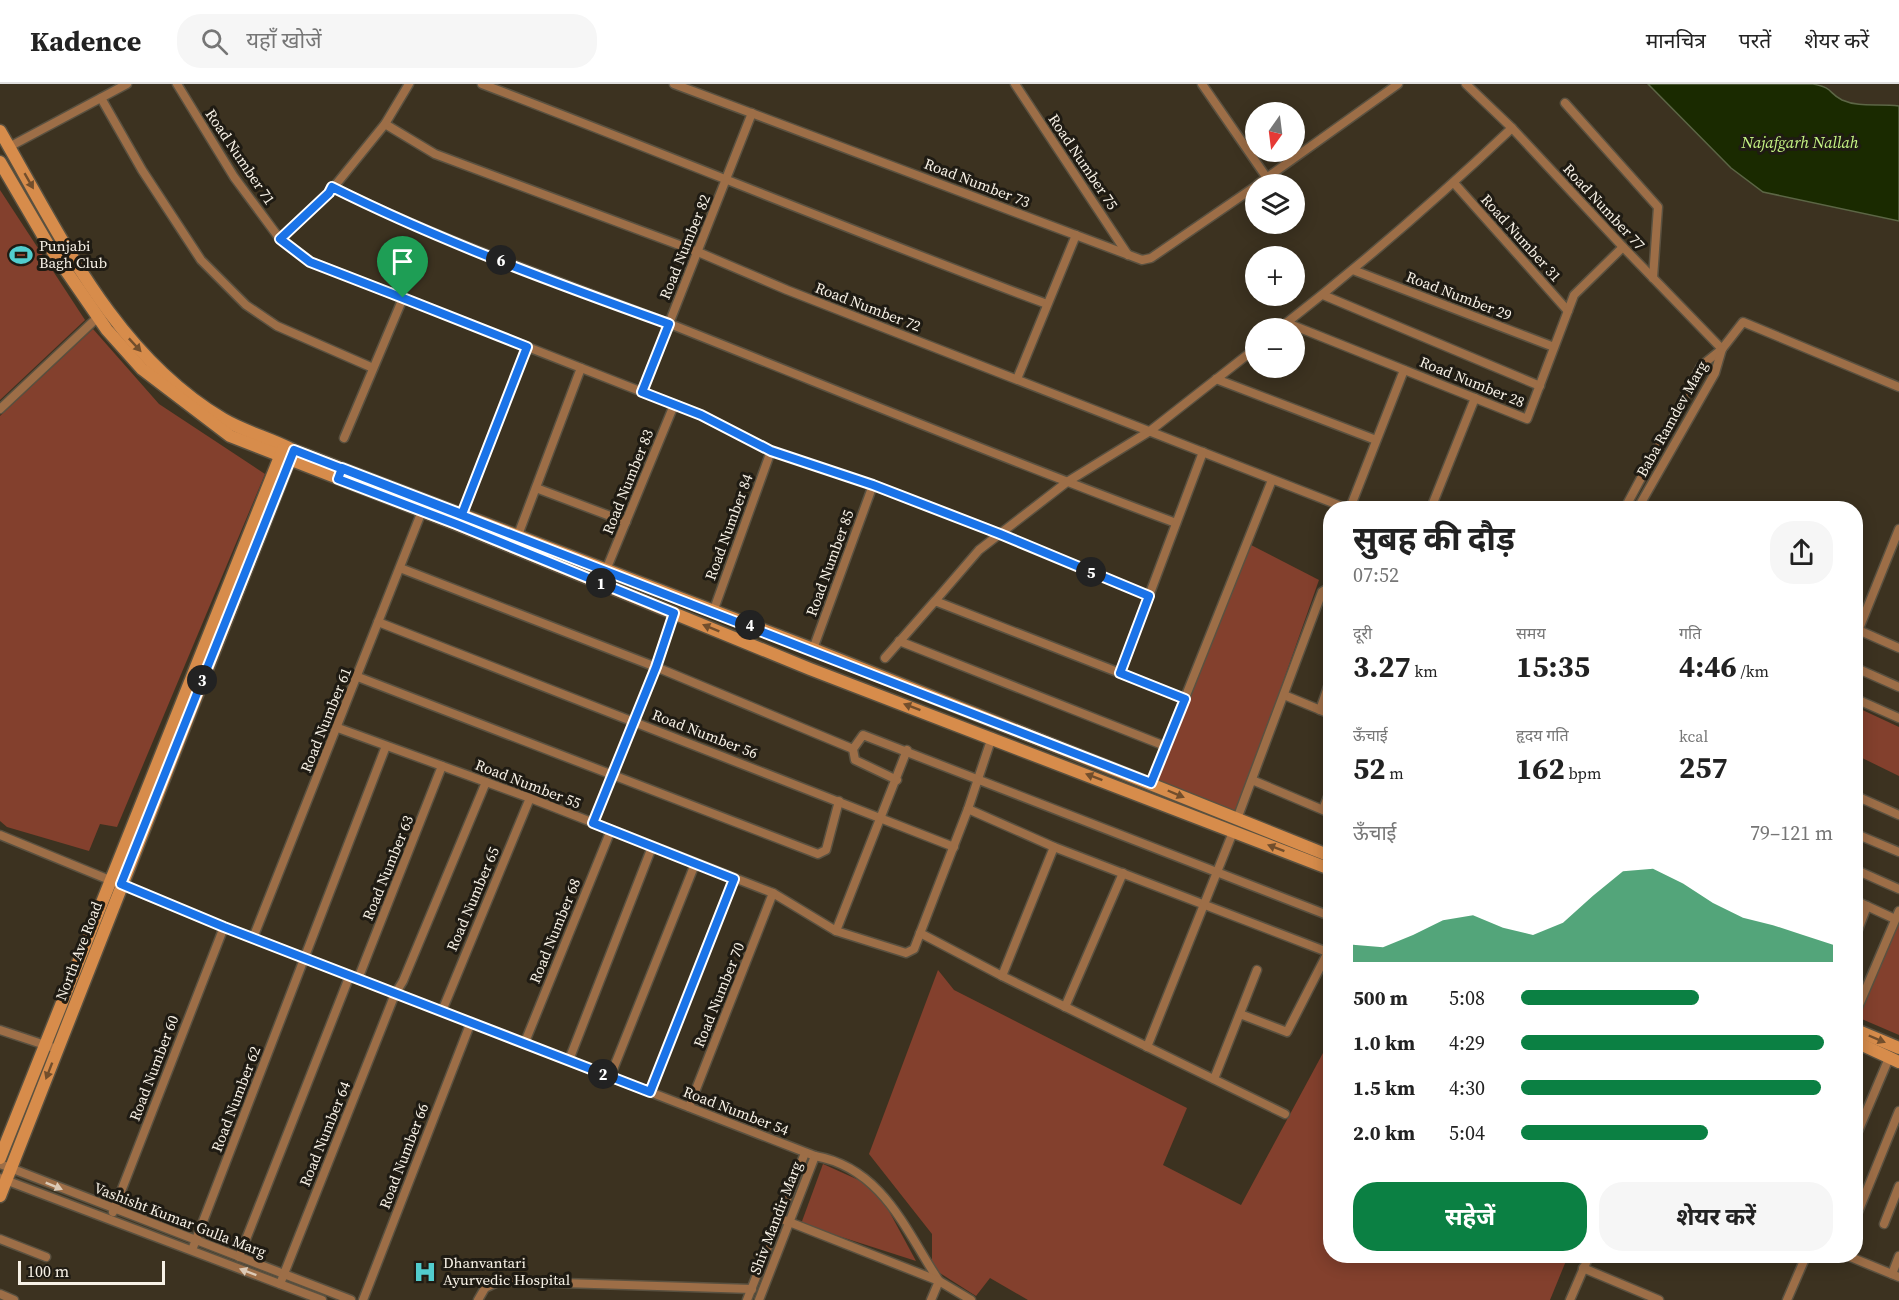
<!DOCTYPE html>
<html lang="hi">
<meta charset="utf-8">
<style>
body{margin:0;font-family:"Source Serif 4","Noto Sans Devanagari",serif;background:#f6f6f6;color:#222;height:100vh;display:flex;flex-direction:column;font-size:22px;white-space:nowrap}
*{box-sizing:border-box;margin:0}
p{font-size:20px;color:#767676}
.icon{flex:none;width:33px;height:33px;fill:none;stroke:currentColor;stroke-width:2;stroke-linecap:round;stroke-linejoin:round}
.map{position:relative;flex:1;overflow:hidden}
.drawer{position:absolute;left:1323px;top:417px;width:540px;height:762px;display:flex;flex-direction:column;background:#fff;border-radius:24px;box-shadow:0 3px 15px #0003}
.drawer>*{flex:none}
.needle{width:39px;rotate:194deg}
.buttons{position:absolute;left:1245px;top:18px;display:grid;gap:12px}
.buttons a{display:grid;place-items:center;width:60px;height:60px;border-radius:50%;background:#fff;box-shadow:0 3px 15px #0003;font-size:30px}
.scale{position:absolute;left:18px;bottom:15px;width:147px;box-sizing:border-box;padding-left:6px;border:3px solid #f7f1e6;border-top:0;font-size:16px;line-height:21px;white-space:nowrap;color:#f7f1e6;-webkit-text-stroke:4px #1f1b13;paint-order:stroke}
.pin{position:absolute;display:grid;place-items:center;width:51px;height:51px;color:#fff;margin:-62px -26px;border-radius:50% 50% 50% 0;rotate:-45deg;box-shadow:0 0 6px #0007}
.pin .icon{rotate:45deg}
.km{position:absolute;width:30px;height:30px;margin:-15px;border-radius:50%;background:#222;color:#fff;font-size:16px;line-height:30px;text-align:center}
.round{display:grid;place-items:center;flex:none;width:63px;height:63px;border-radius:24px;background:#f6f6f6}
.headline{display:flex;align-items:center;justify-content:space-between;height:102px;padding:0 30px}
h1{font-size:33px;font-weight:700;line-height:45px}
.figures{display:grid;grid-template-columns:repeat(3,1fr);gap:9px;height:102px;padding:6px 30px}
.figures div{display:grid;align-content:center}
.figures b{font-size:30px;font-weight:700}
.figures small{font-size:16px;font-weight:400}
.figures p{font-size:16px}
.chart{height:168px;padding:12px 30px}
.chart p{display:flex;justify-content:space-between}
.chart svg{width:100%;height:108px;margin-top:6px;fill:#0b8043;opacity:.7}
.cta{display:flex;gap:12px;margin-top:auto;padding:12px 30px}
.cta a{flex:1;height:69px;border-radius:24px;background:#0b8043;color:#fff;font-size:24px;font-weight:700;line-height:69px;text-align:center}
.cta a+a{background:#f6f6f6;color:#222}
ul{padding:0 30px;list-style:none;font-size:20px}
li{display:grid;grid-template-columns:96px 72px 1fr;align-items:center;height:45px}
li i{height:15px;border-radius:8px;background:#0b8043}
header{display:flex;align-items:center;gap:36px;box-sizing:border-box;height:84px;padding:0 30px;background:#fff;border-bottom:2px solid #e0e0e0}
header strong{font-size:28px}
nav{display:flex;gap:33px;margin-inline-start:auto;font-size:21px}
.search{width:420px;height:54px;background:#f6f6f6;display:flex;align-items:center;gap:15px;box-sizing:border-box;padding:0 21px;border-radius:24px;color:#767676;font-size:22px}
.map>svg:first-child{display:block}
.green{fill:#83402d}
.water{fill:#1a2a00;stroke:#5c6645;stroke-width:1.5}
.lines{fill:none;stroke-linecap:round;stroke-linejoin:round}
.street-casing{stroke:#5a5140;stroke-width:11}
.secondary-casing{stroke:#5a5140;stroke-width:15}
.street{stroke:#9d6e47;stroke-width:8}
.secondary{stroke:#d78c4b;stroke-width:12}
.oneway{fill:#724e2c}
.oneway2{fill:#dccab6}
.route-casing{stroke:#fff;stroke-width:12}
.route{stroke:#1a73e8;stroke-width:8}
.labels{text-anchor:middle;stroke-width:6;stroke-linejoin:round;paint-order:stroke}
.street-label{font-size:15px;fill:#f7f1e6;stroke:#1f1b13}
.poi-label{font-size:15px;fill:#f7f1e6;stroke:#1f1b13;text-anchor:start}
.water-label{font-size:16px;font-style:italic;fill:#c7f686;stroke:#1f1b13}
</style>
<header>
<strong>Kadence</strong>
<div class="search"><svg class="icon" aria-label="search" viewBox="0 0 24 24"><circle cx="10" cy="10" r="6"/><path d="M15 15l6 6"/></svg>यहाँ खोजें</div>
<nav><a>मानचित्र</a><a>परतें</a><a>शेयर करें</a></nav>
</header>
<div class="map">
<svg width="1899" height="1216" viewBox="0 0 1899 1216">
<rect width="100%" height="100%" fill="#3c3220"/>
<g class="green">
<path d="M0,106L85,236L0,316Z"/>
<path d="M93,245L159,320L265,390L117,743L100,740L89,767L7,743L0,737V332Z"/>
<path d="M1251,461L1319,496L1236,731L1155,698Z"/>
<path d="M1856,623L1899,643V692L1856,671Z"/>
<path d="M1899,834V951L1857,933Z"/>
<path d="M938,886L954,906L1187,1024L1163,1081L1241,1121L1330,956V1172H1568L1550,1216H1028L990,1194L976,1212L932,1184V1150L869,1070Z"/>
<path d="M823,1080L872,1102L883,1116L916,1177L801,1140Z"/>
</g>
<path class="water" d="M1648,0H1813C1834,4 1828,9 1842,16C1860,24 1879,19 1899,22V137L1763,108L1731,84Z"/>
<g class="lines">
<g class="street-casing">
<g id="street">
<path d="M177,0L234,93L280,155L311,178L701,331L771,367L873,401L1000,450L1149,512"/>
<path d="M482,0C671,72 858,150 1047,220"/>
<path d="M674,0L1142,176L1151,174L1256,102"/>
<path d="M1015,0L1128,171"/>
<path d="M1202,0L1267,94"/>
<path d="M1466,0L1512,44L1623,163L1722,265"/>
<path d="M101,14L142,86L201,176L246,221L277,242L373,284"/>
<path d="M1565,19L1658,123L1653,194"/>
<path d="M385,40L435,70L698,168L787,206L1346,424"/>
<path d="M9,63L127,0"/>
<path d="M1454,99L1568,227"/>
<path d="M1258,100L1398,0"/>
<path d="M332,103C441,157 557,196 670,240C839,307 1006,376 1176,439"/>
<path d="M280,155L329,109L385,40L409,0"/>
<path d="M1353,186L1554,263"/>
<path d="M1323,211L1540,302"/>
<path d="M1287,239L1527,335L1574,211L1623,163"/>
<path d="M1280,244C1361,181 1438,114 1512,44"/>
<path d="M1017,295L1076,151"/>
<path d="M1216,295L1376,356"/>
<path d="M642,308L752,29"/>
<path d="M0,325L98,233"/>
<path d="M344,354L403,214"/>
<path d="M536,404L626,438"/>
<path d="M1350,424L1404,286"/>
<path d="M1431,424L1475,314"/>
<path d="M1625,424L1701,282L1722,265L1743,238L1899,303"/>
<path d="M1638,424L1715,289L1722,265"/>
<path d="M462,430L527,263"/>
<path d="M518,451L581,284"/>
<path d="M400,484L656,583L853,665"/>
<path d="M606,486L674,321"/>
<path d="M935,517L979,466L1067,398L1150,347L1256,264"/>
<path d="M713,528L771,367"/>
<path d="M378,538L954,763"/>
<path d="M1856,545L1899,564"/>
<path d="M1856,552L1899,445"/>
<path d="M899,557L1165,662"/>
<path d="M813,565L873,401"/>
<path d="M885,574L935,517L1120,589L1203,368"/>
<path d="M1856,584L1899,603"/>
<path d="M1120,589L1185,615"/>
<path d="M358,593L818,770L826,766L839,717"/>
<path d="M1284,611L1330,630"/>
<path d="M1856,615L1899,634"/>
<path d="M1320,626L1330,597"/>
<path d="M338,644L530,714L773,809L836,847"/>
<path d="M907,666L836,847L906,869L914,865L968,725L992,653"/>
<path d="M897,696L855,676L853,665L863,651L1330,832"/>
<path d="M1252,696L1330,729"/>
<path d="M1151,699L1272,396"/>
<path d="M1856,712L1899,731"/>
<path d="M968,725L1054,763L1330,869"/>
<path d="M1323,725L1330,708"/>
<path d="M1237,735L1322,508L1330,503"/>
<path d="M593,739L656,583L674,529"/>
<path d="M1856,750L1899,768"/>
<path d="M0,751L224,843L815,1072L759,1216"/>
<path d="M1856,786L1899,805"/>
<path d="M1856,817L1895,835"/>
<path d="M920,849L1002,892L1285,1030"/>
<path d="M1856,851L1867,822"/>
<path d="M253,854L422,427"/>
<path d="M1002,892L1054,763"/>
<path d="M358,895L442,682"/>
<path d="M1065,923L1123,789"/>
<path d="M442,927L530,714"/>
<path d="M1856,928L1899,827"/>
<path d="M1240,930L1287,948L1328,868"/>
<path d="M0,946L57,965"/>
<path d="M525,958L611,746"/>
<path d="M1147,963L1233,748"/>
<path d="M569,976L652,763"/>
<path d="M610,993L695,780"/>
<path d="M1214,995L1257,886"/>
<path d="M650,1008L734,795"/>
<path d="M689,1023L773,809"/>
<path d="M1856,1052L1889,974"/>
<path d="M815,1072C882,1084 905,1145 939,1197L931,1216"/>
<path d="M0,1080L351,1216"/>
<path d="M0,1094L322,1216"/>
<path d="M113,1128L224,843"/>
<path d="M1856,1133L1899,1027"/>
<path d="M779,1134L939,1197L971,1216"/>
<path d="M1884,1140L1899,1102"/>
<path d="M0,1155L46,1173"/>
<path d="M192,1166L386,662"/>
<path d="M1848,1172L1899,1193"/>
<path d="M239,1173L350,891"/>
<path d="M1583,1184L1659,1216"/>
<path d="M1892,1190L1899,1172"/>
<path d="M280,1200L395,910L403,897L486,698"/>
<path d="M0,1210L14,1216"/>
<path d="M363,1216L471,938"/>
<path d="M478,1216L485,1204L500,1197L752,1205"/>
<path d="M747,1216L805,1069"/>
<path d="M1570,1216L1589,1172"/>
<path d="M1787,1216L1806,1172"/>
</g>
</g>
<g class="secondary-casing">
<g id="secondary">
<path d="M0,47C60,151 115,271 223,335C245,348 270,354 293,366L813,565L1330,772"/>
<path d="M0,78L49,162L107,246L142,285L230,352L456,440L810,585L1330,785"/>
<path d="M1856,946L1899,964"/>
<path d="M1856,958L1899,978"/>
<path d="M0,1074L283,365"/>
<path d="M0,1112L292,369"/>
</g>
</g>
<use href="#street" class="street"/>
<use href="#secondary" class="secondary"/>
</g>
<defs><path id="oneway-solid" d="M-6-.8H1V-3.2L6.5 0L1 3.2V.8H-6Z" transform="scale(1.5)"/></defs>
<g class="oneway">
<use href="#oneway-solid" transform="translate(29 97) rotate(60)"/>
<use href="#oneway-solid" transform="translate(135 261) rotate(47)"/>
<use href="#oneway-solid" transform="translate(711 544) rotate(-158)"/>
<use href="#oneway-solid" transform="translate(912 623) rotate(-159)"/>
<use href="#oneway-solid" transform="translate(1094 693) rotate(-159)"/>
<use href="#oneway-solid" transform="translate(1176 710) rotate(23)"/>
<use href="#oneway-solid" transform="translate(1276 764) rotate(-159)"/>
<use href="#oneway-solid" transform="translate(1877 955) rotate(23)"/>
<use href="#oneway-solid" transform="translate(49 987) rotate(111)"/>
</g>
<g class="oneway2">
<use href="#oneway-solid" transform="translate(54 1102) rotate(22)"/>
<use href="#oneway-solid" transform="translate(248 1188) rotate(-159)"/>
</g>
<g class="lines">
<g class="route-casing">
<path id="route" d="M403,214L527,263L462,430L342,384L338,395L456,440L674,529L656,583L593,739L734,795L650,1008L224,843L121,800L294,366C580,476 866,586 1151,699L1185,615L1120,589L1149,512L1000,450L873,401L771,367L701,331L642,308L669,240C555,199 440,157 332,103L329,109L280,155L310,178L403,214"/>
</g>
<use href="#route" class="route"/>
</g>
<defs>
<g id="stadium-bare" transform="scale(1.8)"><path d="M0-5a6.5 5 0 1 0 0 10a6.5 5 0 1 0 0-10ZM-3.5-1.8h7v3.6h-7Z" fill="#52cdce" stroke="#1f1b13" stroke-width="2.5" paint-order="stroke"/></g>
<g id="hospital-bare" transform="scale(1.8)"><path d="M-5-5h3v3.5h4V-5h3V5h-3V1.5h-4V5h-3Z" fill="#52cdce" stroke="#1f1b13" stroke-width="2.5" paint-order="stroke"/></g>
</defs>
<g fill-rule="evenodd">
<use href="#stadium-bare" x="21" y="171"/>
<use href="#hospital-bare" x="425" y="1188"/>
</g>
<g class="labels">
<g class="street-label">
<text transform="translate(240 73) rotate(56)" y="5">Road Number 71</text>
<text transform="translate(1083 78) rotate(56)" y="5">Road Number 75</text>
<text transform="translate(977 99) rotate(21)" y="5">Road Number 73</text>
<text transform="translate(1604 123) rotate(47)" y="5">Road Number 77</text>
<text transform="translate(1521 154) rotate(48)" y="5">Road Number 31</text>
<text transform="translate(685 163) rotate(-68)" y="5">Road Number 82</text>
<text transform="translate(1459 212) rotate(21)" y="5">Road Number 29</text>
<text transform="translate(868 223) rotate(21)" y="5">Road Number 72</text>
<text transform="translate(1472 298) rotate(22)" y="5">Road Number 28</text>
<text transform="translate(1672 335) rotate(-61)" y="5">Baba Ramdev Marg</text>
<text transform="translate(628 398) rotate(-68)" y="5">Road Number 83</text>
<text transform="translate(729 443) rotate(-70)" y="5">Road Number 84</text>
<text transform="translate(830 479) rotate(-70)" y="5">Road Number 85</text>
<text transform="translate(326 636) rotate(-68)" y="5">Road Number 61</text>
<text transform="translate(705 650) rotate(21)" y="5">Road Number 56</text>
<text transform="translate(528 700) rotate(21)" y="5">Road Number 55</text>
<text transform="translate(388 784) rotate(-68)" y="5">Road Number 63</text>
<text transform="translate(473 815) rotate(-67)" y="5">Road Number 65</text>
<text transform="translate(555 847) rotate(-68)" y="5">Road Number 68</text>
<text transform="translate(79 867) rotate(-69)" y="5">North Ave Road</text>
<text transform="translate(719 911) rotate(-68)" y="5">Road Number 70</text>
<text transform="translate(154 984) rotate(-69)" y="5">Road Number 60</text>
<text transform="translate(236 1015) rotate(-69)" y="5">Road Number 62</text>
<text transform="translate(736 1027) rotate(21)" y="5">Road Number 54</text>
<text transform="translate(325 1050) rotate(-68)" y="5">Road Number 64</text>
<text transform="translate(404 1072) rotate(-69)" y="5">Road Number 66</text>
<text transform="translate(776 1134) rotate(-69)" y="5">Shiv Mandir Marg</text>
<text transform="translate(180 1136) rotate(21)" y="5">Vashisht Kumar Gulla Marg</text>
</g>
<g class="poi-label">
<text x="39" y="167">Punjabi<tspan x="39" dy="17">Bagh Club</tspan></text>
<text x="443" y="1184">Dhanvantari<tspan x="443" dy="17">Ayurvedic Hospital</tspan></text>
</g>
<g class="water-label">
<text x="1800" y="64">Najafgarh Nallah</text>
</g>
</g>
</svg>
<div class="buttons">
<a><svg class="needle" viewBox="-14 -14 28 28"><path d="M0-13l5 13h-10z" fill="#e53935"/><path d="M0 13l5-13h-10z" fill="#767676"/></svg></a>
<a><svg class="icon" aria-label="layers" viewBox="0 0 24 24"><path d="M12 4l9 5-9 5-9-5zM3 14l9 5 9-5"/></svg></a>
<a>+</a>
<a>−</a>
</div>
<div class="scale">100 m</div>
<div class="pin" style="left:403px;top:214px;background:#1e9e55"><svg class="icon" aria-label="arrive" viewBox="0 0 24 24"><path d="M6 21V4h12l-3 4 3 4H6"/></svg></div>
<b class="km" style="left:601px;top:499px">1</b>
<b class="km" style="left:603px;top:990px">2</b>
<b class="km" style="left:202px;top:596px">3</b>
<b class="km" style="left:750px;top:541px">4</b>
<b class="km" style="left:1091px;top:488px">5</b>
<b class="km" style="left:501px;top:176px">6</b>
<section class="drawer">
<div class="headline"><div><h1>सुबह की दौड़</h1><p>07:52</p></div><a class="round"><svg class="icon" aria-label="share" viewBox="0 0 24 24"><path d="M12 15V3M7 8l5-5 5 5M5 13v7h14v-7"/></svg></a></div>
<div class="figures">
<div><p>दूरी</p><b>3.27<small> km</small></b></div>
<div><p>समय</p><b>15:35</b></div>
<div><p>गति</p><b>4:46<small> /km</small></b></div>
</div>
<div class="figures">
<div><p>ऊँचाई</p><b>52<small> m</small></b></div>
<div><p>हृदय गति</p><b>162<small> bpm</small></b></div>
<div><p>kcal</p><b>257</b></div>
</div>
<div class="chart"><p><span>ऊँचाई</span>79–121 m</p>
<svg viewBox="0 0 160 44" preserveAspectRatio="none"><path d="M0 44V37L10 38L20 33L30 27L40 25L50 30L60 33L70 28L80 17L90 7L100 6L110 12L120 20L130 26L140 29L150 33L160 37V44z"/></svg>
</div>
<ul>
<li><b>500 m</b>5:08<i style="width:57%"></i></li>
<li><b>1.0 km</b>4:29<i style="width:97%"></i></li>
<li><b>1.5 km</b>4:30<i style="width:96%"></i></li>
<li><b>2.0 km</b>5:04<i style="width:60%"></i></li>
</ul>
<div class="cta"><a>सहेजें</a><a>शेयर करें</a></div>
</section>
</div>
